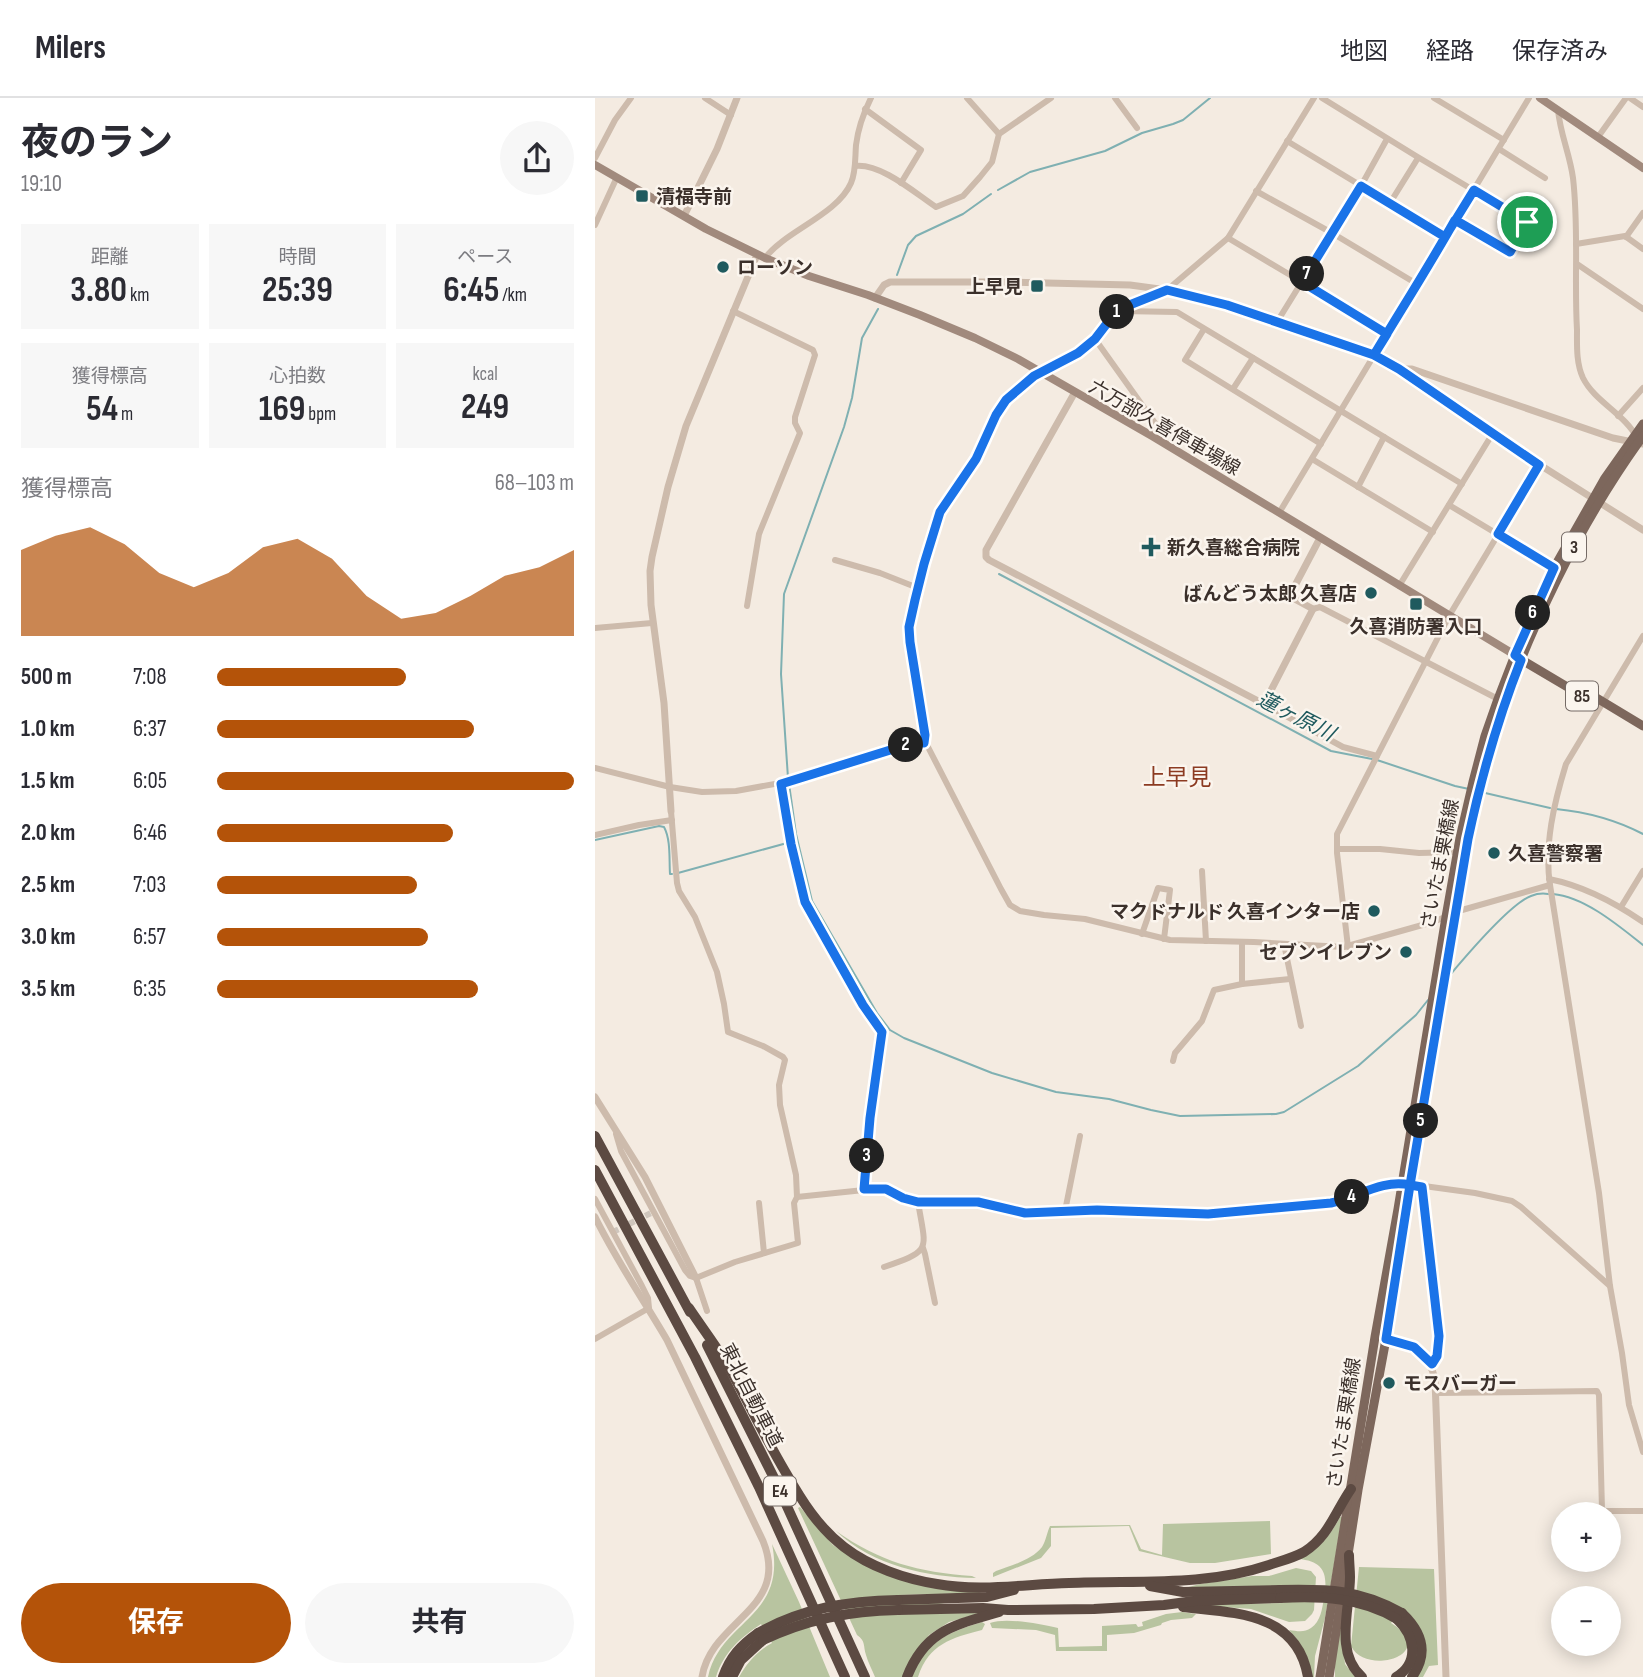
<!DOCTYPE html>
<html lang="ja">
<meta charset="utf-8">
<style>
body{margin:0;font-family:"Sofia Sans Condensed","Noto Sans JP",sans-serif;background:#f7f7f7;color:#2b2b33;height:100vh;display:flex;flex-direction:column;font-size:26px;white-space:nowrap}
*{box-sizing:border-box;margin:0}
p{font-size:23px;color:#7c7c81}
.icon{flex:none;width:38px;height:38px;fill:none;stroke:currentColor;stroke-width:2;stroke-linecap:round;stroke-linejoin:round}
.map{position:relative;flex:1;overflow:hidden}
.drawer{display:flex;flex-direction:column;background:#fff;width:595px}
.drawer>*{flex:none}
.controls{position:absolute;left:956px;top:1404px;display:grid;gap:14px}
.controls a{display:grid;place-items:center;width:70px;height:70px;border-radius:50%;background:#fff;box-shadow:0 4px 18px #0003;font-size:35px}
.pin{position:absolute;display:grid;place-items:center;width:60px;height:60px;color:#fff;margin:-30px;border:4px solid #fff;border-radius:50%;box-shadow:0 2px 7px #0007}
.km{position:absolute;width:35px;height:35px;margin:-18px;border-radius:50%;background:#222;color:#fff;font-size:19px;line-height:35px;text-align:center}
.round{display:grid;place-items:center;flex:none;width:74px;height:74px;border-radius:37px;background:#f7f7f7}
.headline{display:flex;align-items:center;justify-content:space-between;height:119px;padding:0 21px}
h1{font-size:38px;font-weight:700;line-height:52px}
.stats{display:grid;grid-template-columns:repeat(3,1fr);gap:10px;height:119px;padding:7px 21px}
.stats div{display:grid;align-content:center;border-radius:0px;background:#f7f7f7;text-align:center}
.stats b{font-size:35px;font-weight:700}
.stats small{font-size:19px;font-weight:400}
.stats p{font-size:19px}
.chart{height:196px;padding:14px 21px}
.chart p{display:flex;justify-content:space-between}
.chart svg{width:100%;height:126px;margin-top:7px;fill:#b45309;opacity:.7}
.button{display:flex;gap:14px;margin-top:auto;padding:14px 21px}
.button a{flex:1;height:80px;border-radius:42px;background:#b45309;color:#fff;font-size:28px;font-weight:700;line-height:80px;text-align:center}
.button a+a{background:#f7f7f7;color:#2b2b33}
ul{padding:0 21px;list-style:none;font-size:23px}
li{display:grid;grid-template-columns:112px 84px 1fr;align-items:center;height:52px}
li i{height:18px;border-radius:9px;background:#b45309}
header{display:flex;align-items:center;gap:42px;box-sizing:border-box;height:98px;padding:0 35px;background:#fff;border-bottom:2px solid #e1e1e2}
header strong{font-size:33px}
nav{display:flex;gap:38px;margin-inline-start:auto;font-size:24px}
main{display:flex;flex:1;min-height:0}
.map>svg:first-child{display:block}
.green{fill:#b8c4a0}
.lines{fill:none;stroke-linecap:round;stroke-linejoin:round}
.stream{stroke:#7fb0b2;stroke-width:2}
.minor-tunnel{stroke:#cfc6bd;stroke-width:6;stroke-dasharray:6 3;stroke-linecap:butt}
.minor{stroke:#cdbbac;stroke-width:6}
.tertiary{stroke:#cdbbac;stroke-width:7}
.secondary{stroke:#a18a7d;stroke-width:8}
.primary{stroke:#7d675c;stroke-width:9}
.motorway{stroke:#5c4a42;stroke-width:10}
.motorway-bridge{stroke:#5c4a42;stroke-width:10}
.route-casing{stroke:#fff;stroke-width:14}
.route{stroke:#1a73e8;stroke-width:9}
.poi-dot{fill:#1f5a5e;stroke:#fbf5ee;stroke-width:2.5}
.labels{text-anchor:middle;stroke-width:5;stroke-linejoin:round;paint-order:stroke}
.shield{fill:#fbf5ee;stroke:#756b66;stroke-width:2}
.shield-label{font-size:18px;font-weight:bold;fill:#3b302b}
.poi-label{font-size:19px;font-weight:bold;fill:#3b302b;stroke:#fbf5ee;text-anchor:start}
.street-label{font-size:19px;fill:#3b302b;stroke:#fbf5ee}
.water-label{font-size:21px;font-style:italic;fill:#1f5a5e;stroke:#fbf5ee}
.quarter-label{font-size:23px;fill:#8c3b22;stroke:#fbf5ee}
</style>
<header>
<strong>Milers</strong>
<nav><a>地図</a><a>経路</a><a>保存済み</a></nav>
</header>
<main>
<section class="drawer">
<div class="headline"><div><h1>夜のラン</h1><p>19:10</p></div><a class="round"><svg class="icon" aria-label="share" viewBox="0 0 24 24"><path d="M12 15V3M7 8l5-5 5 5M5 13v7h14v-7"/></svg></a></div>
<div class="stats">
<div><p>距離</p><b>3.80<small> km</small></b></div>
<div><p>時間</p><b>25:39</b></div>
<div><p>ペース</p><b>6:45<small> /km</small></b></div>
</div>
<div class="stats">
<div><p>獲得標高</p><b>54<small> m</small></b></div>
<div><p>心拍数</p><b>169<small> bpm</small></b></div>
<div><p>kcal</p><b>249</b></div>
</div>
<div class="chart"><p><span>獲得標高</span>68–103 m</p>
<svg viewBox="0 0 160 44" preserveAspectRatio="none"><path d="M0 44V14L10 9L20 6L30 12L40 22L50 27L60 22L70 13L80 10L90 17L100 30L110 38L120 36L130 30L140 23L150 20L160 14V44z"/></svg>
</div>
<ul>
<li><b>500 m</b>7:08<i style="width:53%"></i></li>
<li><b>1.0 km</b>6:37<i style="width:72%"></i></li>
<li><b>1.5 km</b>6:05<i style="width:100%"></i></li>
<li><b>2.0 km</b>6:46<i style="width:66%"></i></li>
<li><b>2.5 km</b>7:03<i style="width:56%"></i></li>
<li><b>3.0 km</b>6:57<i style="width:59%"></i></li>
<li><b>3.5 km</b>6:35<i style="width:73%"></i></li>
</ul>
<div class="button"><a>保存</a><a>共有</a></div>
</section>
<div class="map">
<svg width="1048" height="1579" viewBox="0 0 1048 1579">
<rect width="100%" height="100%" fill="#f4ebe1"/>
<g class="green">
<path d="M205,1409L238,1447L263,1463L387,1495L303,1497L390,1514L354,1524L334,1537L309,1579H280C277,1572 273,1564 271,1557C268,1548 271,1543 262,1537L203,1410Z"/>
<path d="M745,1419H747L730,1520L720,1558L719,1579H717C715,1560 707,1546 694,1532C702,1533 709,1535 716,1530C726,1523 727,1511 729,1500C733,1477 730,1463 703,1461C724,1450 734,1440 745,1419Z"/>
<path d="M675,1423L676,1456L620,1465H595L544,1453L534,1428L456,1430V1448L446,1460L398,1479V1475L401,1473C415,1468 437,1462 447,1449C451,1443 452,1434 455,1428L535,1427L546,1451L567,1457L568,1426Z"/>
<path d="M241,1433C285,1464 323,1474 377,1478L381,1480C332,1479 278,1468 241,1433Z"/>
<path d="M177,1446L204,1504L235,1579H144C151,1566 163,1552 177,1545L166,1526C145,1540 129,1554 121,1579H113C125,1522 192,1520 177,1446Z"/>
<path d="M764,1469L839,1471L843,1567L834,1568L828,1579H822L807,1510L796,1525C846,1556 771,1579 756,1548Z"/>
<path d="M701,1470L716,1473L721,1479L719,1512L717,1516L710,1523L694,1524L656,1511L590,1506L691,1505L590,1490L605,1486L657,1478H674Z"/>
<path d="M587,1514L601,1516L597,1520L576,1522L567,1525L566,1527L539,1535L512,1537V1553H461L460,1537L441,1532L397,1530L395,1525C411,1519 445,1526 463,1530L464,1549L507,1548V1528L541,1526L543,1529L548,1528L547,1524L571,1516Z"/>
<path d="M387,1524L390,1526L387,1532C356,1540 334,1546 323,1579H317C329,1544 354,1534 387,1524Z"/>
<path d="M745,1532H746L750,1566L760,1579H740V1565Z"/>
</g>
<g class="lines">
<g class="stream">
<path d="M403,92L435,74L510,53L547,35L578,26L588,22L615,0"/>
<path d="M302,177L313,147L321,138L368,116L396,96"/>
<path d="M404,476L736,653L777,661"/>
<path d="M782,662L860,688L874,691"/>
<path d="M193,680L186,576L189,496L249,329L257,300L267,240L283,211"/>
<path d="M194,686L201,736L217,803L282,915L295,932L309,940L397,975L461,994L514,1001L556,1012L585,1018L681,1016L689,1014L763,968L821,917L833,902"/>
<path d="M886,694L955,710"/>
<path d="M961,711C992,714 1021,722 1048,736"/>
<path d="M0,742L64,728L69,729C76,742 74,761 75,776H77"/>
<path d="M83,775L192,745"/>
<path d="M958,796C990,799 1024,828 1048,847"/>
<path d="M855,877C871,858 915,806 936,798C941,796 947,795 953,796"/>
</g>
<path class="minor-tunnel" d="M18,1134L58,1114"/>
<g class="minor">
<path d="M110,0L136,17"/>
<path d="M372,0L404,36"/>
<path d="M520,0L542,30"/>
<path d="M719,0L633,140L572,192L532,208L520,215L500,241L483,255L452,270L436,280L411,302L402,317L381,361L345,414L329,466L320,502L315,529V544L330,637L329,644L333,649L406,791L415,807L425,813L449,817L490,821L575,842L659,844L749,849L838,824L867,812L955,787"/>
<path d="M727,0L821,58L932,124L915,154L860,122"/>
<path d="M839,0L909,42"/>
<path d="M1035,0L1048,9"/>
<path d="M270,11L326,52L306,85"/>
<path d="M963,12C965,35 975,57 978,80C984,131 979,181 982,232C982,247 981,265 988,280C1000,304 1030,316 1042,340"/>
<path d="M1003,39L1031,0"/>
<path d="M692,43L851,139"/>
<path d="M904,51L950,80"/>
<path d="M0,60L20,22L36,0"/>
<path d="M260,68C286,65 320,95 341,109L368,98L385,79L397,64L404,36L456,0"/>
<path d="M661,93L737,135L822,186"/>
<path d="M795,105L823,60"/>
<path d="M0,127L22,79"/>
<path d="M1031,139L1048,115"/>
<path d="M633,140L707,184L792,236"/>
<path d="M981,146L1030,138L1048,151"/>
<path d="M170,160C190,133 242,117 256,85C261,74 260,60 261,47C263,31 269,14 276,0"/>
<path d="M982,166L1048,211"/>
<path d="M138,213L218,252L220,257L200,319V325L205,335L164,436L152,508"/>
<path d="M525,213L582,214L867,386"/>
<path d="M682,224L766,88L792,41"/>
<path d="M609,231L590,262L726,346"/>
<path d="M500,241L560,325L561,329L557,338"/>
<path d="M638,291L658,260"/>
<path d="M1023,318L1048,290"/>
<path d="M717,361L838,434"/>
<path d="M763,389L789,339"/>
<path d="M854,407L959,470"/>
<path d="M684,415L934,0"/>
<path d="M240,462L285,475L323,490"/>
<path d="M804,488L898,335"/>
<path d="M718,511L725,509L903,601"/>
<path d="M0,530L57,525"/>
<path d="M1048,538L971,666C959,705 949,747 955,787L1004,1095L1015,1188L1027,1255L1034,1307L1048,1354"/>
<path d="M669,606L748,649L782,658"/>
<path d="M0,670L75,689L107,694L141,693L196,683L321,644H329"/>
<path d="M186,686L196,746L210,804L268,907L287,934L275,1020L269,1092"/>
<path d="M76,713L82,785L84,793L100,819L122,874L129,906L133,934L168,948L188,959L190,962L184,987L185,1007L201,1077L202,1099L199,1105L203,1145L140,1164L101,1180"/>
<path d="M0,737L44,727L77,722"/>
<path d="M742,751H785L824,755L863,754"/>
<path d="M607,773L611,843"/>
<path d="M954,781C989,788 1019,804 1048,824"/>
<path d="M1026,809L1048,773"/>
<path d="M547,836L563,790L575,792L569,841"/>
<path d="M647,844V886L695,881"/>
<path d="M689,846L706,928"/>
<path d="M753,849L742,755V736L854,518L945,367"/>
<path d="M578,963L580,955L607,923L619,892L647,886"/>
<path d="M21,1036L26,1053L90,1172L95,1178L101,1180L112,1213"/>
<path d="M827,1089L844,1238L842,1258L837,1266"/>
<path d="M202,1099L288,1090L315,1102L383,1104L430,1115L502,1112L613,1116L736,1105L793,1086L807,1085L880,1095L917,1103L926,1109L1015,1188"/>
<path d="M0,1101L47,1188L53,1200L54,1210L0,1241"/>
<path d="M164,1105L169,1155"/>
<path d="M470,1113L485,1038"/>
<path d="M328,1150L330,1156L340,1205"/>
<path d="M289,1169C338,1152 331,1153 323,1104"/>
<path d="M842,1295L1002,1293L1004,1297L1007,1412L1011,1413H1048"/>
</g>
<g class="tertiary">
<path d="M89,118L122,51L142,0"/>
<path d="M280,200L289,187L295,184H411L535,187L572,192L632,207L779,257L804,271L945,367L1048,432"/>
<path d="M804,271H817L1018,340L1048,346"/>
<path d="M480,294L391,452V459L394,462L669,606L718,511L696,499L695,497L725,440"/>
<path d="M76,713L69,605L56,507L55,473L57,459L73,389L91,328L162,157"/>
<path d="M0,999L50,1079L101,1180"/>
<path d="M0,1119C21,1162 48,1201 72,1242L168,1443C196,1511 116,1522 107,1579"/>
<path d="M788,1240C817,1247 833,1250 840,1282L851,1579"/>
</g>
<g class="secondary">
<path d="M945,0L1048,70"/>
<path d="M0,67L111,131L170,160L214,178L273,197L325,217L380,240L423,261L557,338L920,557"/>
</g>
<g class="primary">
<path d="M922,559L991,600L1000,599L1048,628"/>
<path d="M725,1579L780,1239L803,1111L851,819L865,740L878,684L890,638L903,601L920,557L959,470L1010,380L1048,326"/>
<path d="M734,1579L763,1392L791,1241L873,741C883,694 894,647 910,602C945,509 990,418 1048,338"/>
</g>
<g class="motorway">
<path d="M0,1038L95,1214"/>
<path d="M0,1072L100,1259L164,1389L250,1579"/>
<path d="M94,1210C106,1228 119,1245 130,1263C151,1299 169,1338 191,1375C207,1403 223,1429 249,1449C275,1469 310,1481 342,1486C385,1494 431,1486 474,1485C541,1482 609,1489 674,1467C686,1463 698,1460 709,1454C734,1438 740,1414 756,1391"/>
<path d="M112,1247L179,1380L270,1579"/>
<path d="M754,1457C754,1464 755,1471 755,1479C755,1510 739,1555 767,1579"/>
<path d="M555,1488L588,1494L685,1492"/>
<path d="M303,1502L392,1499L419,1492"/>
<path d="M588,1509C640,1515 702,1514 713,1579"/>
<path d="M303,1512L388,1510L413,1512L499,1511L569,1507L599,1503L685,1500"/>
<path d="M807,1515C827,1534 834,1555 817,1579"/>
<path d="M128,1579C135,1559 146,1547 163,1535"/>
<path d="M137,1579L146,1562L168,1542"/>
<path d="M312,1579C330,1532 360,1527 404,1514"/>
<path d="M801,1579C825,1565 820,1538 802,1521"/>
</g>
<g class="motorway-bridge">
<path d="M685,1492C733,1491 764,1491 807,1515"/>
<path d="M685,1500C726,1498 766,1499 802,1521"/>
<path d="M163,1535C208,1510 253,1503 303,1502"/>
<path d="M168,1542C212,1521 255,1513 303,1512"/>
</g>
</g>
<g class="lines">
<g class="route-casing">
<path id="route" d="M932,124L915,154L860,122C834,168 806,212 779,257L632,207L572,192L532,208L520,215L500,241L483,255L439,278L411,302L401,317L381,361L345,414L329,466L320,502L314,529L315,544L330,637L329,645L321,644L186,686L196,746L210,804L268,907L287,934L275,1020L269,1091H291L308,1100L323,1104H383L430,1115L502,1112L613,1116L736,1105C763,1099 787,1081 815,1087L791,1241L819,1249L837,1266L842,1258L844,1238L827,1089L815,1087L873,741C886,680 903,620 926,562L920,557L959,470L903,436L944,367L804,271L779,257L792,236L707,184L766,88L850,139L879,92L932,124"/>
</g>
<use href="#route" class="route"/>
</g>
<g class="poi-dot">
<rect x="40" y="91" width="14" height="14" rx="3.5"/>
<circle cx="128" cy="169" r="7"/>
<rect x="435" y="181" width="14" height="14" rx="3.5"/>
<path d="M552.5 438.5h7v7h7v7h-7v7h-7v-7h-7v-7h7z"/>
<circle cx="776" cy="495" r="7"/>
<rect x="814" y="499" width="14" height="14" rx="3.5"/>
<circle cx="899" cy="755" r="7"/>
<circle cx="779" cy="813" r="7"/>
<circle cx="811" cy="854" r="7"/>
<circle cx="794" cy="1285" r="7"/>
</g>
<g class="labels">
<g class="shield">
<rect x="967" y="434.5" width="24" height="29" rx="5"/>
<rect x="971" y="583.5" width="32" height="29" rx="5"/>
<rect x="169" y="1378.5" width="32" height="29" rx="5"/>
</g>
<g class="shield-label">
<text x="979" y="455">3</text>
<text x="987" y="604">85</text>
<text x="185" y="1399">E4</text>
</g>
<g class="poi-label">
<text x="61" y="105">清福寺前</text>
<text x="142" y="176">ローソン</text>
<text x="428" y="195" text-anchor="end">上早見</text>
<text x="572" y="456">新久喜総合病院</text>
<text x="762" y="502" text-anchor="end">ばんどう太郎 久喜店</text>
<text x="821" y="535" text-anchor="middle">久喜消防署入口</text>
<text x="913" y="762">久喜警察署</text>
<text x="765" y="820" text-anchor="end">マクドナルド 久喜インター店</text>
<text x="797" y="861" text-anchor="end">セブンイレブン</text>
<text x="808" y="1292">モスバーガー</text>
</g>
<g class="street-label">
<text transform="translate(570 329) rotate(30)" y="7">六万部久喜停車場線</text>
<text transform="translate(844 766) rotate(-79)" y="7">さいたま栗橋線</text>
<text transform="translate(157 1297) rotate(63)" y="7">東北自動車道</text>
<text transform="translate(748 1325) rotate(-81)" y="7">さいたま栗橋線</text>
</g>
<g class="water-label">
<text transform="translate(701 618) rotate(27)" y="7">蓮ヶ原川</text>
</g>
<g class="quarter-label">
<text x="582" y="687">上早見</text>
</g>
</g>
</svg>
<div class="controls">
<a>+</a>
<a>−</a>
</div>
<div class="pin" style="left:932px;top:124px;background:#1e9e55"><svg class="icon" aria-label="arrive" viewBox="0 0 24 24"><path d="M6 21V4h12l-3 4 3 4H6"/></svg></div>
<b class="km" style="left:522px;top:214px">1</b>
<b class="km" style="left:311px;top:647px">2</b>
<b class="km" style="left:272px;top:1058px">3</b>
<b class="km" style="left:757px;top:1099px">4</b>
<b class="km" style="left:826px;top:1023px">5</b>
<b class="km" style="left:938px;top:515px">6</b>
<b class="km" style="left:712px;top:176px">7</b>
</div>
</main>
